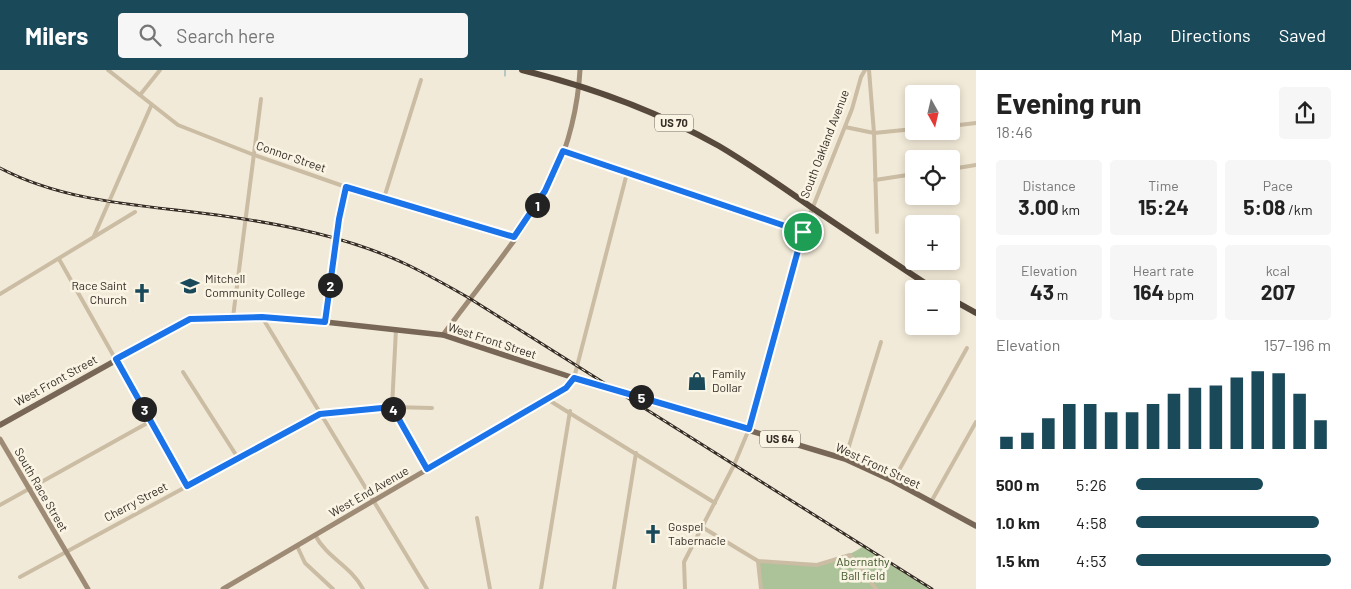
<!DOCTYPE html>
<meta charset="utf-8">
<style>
body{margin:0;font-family:Barlow,sans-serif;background:#f6f6f6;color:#222;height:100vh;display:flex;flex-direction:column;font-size:19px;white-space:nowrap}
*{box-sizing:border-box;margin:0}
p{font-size:16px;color:#767676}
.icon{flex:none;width:28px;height:28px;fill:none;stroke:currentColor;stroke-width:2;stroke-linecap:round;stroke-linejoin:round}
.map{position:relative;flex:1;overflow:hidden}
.drawer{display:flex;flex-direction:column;background:#fff;width:375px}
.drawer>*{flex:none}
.needle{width:32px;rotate:172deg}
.buttons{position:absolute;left:905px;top:15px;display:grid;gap:10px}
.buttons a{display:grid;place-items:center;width:55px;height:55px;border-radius:5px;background:#fff;box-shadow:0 2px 8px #0003;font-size:25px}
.pin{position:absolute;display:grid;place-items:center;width:42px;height:42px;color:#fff;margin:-21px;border:2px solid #fff;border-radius:50%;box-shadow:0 1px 5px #0007}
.km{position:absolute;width:25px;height:25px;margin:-12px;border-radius:50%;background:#222;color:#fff;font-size:14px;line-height:25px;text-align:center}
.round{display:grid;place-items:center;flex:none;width:52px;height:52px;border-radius:5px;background:#f6f6f6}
.summary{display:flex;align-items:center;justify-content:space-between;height:85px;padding:0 20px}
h1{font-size:28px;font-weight:700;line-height:38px}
.figures{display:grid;grid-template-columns:repeat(3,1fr);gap:8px;height:85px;padding:5px 20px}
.figures div{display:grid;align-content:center;border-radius:5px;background:#f6f6f6;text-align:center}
.figures b{font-size:21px;font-weight:700}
.figures small{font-size:14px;font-weight:400}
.figures p{font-size:14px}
.chart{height:140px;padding:10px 20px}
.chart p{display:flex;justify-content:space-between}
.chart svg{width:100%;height:90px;margin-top:5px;stroke:#1a4959;stroke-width:6}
ul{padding:0 20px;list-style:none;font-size:16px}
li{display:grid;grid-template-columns:80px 60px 1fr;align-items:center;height:38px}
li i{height:12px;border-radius:6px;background:#1a4959}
header{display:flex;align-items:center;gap:30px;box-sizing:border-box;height:70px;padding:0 25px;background:#1a4959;color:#fff}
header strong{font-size:24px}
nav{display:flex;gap:28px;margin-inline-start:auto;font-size:18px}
.search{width:350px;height:45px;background:#f6f6f6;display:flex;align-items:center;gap:12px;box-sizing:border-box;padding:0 18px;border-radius:5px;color:#767676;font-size:19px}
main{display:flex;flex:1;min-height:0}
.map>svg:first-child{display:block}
.green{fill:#acc298}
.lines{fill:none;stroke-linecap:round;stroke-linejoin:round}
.stream{stroke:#76a4b0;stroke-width:1}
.street{stroke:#cbbca4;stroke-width:4}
.secondary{stroke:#9e8b75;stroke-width:5}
.primary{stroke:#786756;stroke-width:5.5}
.highway{stroke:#57493c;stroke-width:6}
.rail-casing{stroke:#352d26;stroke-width:3}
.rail{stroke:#faf4e4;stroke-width:1;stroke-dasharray:4;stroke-linecap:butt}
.route-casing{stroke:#fff;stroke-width:10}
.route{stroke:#1a73e8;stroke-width:6}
.labels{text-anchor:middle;stroke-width:5;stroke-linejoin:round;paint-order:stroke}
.shield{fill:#faf4e4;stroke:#70695f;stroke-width:1}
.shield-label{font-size:11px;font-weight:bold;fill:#352d26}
.street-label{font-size:12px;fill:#352d26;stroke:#faf4e4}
.poi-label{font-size:12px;fill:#352d26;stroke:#faf4e4;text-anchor:start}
.park-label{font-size:12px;fill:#3d5528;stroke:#faf4e4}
</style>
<header>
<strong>Milers</strong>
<div class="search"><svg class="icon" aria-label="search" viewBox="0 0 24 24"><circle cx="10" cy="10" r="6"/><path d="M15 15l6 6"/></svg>Search here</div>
<nav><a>Map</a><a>Directions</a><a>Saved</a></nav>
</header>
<main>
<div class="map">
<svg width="976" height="519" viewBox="0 0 976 519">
<rect width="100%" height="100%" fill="#f2ead8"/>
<path class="green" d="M864,476L932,519H761L758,491C798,494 828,500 864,476Z"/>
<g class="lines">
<path class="stream" d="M505,0V6"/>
<g class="street">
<path d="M108,0L178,55L254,85L346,117L515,167"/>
<path d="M869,0L874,63L877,162"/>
<path d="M140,25L160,0"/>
<path d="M951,56L976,53"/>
<path d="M845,57L874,63L914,59"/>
<path d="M563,81L803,162"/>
<path d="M951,99L976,95"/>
<path d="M875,110L914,104"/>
<path d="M384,128L421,10"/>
<path d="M94,166L151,36"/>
<path d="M59,189L187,416"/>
<path d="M0,224L135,142"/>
<path d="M233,247L261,29"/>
<path d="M262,247L427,519"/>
<path d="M325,252L339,149L346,117"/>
<path d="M396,259L392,337L427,399"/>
<path d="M183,302L238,388"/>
<path d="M574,308L627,103"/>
<path d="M547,329L715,433"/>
<path d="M845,389L881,272"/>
<path d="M893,411L967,278"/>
<path d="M931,432L976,352"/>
<path d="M0,435L151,351"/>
<path d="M477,448L490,519"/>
<path d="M702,457L758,491L817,495L850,485L876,519"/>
<path d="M315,465C327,488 351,496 363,519"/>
<path d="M297,476L305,493L333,519"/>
<path d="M758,491L761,519"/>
<path d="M20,507L320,344L392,337L432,338"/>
<path d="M541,519L570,341"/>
<path d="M614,519L636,383"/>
<path d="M685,519L684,492L734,395L749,359L803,162L852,39L861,7L865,0"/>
</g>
<g class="secondary">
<path d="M443,265C479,215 526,162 553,107C569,76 578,35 580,0"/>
<path d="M0,369L88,519"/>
<path d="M223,519L566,318L574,308"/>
</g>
<path class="primary" d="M0,355L190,249L262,247L325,252L443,265L574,308L845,389L893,411L976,456"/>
<g class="highway">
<path d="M522,0C591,17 657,41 719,76C751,95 781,116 811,137C852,165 893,192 934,219"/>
<path d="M951,229L976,243"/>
</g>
<g class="rail-casing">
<path id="rail" d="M0,98C67,133 143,135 217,145C282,154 350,167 410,196C430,206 450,217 469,228L932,519"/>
</g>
<use href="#rail" class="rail"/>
</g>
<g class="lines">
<g class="route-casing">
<path id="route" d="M563,81L803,162L749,359L574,308L566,318L427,399L392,337L320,344L187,416L116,289L190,249L262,247L325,252L339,149L346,117L514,167L545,121Z"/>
</g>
<use href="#route" class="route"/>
</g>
<defs>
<g id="university-bare" transform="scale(1.5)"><path d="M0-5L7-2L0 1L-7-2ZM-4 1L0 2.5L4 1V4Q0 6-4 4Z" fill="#1a4959" stroke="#faf4e4" stroke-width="2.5" paint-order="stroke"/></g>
<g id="church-bare" transform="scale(1.5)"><path d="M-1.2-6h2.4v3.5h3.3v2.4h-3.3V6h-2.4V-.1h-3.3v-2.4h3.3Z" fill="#1a4959" stroke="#faf4e4" stroke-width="2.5" paint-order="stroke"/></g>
<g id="shop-bare" transform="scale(1.5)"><path d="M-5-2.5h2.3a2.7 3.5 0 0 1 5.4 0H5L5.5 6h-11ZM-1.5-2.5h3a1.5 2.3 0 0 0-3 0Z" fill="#1a4959" stroke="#faf4e4" stroke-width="2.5" paint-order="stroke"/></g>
</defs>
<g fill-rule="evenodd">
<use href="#university-bare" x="190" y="216"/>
<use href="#church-bare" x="142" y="223"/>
<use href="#shop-bare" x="697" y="311"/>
<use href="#church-bare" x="653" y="464"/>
</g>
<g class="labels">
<g class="shield">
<rect x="655" y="44.5" width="38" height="17" rx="4"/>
<rect x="760" y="360.5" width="40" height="17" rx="4"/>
</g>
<g class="shield-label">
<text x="674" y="57">US 70</text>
<text x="780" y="373">US 64</text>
</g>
<g class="street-label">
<text transform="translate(825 74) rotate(-69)" y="4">South Oakland Avenue</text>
<text transform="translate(291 87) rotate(19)" y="4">Connor Street</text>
<text transform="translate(492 271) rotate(18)" y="4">West Front Street</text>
<text transform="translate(56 311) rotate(-29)" y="4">West Front Street</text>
<text transform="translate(878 396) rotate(25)" y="4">West Front Street</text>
<text transform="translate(41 420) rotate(60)" y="4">South Race Street</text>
<text transform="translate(369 422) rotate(-30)" y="4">West End Avenue</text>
<text transform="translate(136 432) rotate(-28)" y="4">Cherry Street</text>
</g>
<g class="poi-label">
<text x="205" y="213">Mitchell<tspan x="205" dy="14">Community College</tspan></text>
<text x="127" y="220" text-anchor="end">Race Saint<tspan x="127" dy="14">Church</tspan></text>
<text x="712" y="308">Family<tspan x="712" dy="14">Dollar</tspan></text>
<text x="668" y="461">Gospel<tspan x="668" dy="14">Tabernacle</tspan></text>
</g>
<g class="park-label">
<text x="863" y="496">Abernathy<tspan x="863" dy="14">Ball field</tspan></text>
</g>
</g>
</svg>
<div class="buttons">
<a><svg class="needle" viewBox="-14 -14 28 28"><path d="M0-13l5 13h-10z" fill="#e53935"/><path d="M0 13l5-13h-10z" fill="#767676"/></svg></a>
<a><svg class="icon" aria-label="locate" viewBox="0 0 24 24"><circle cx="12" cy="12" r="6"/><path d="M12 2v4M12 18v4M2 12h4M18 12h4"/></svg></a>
<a>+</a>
<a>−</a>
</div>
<div class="pin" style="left:803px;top:162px;background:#1e9e55"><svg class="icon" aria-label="arrive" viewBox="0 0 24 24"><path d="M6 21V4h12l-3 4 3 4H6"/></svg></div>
<b class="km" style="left:537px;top:135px">1</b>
<b class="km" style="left:330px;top:215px">2</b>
<b class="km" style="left:144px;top:339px">3</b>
<b class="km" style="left:393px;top:339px">4</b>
<b class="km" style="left:641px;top:327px">5</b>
</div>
<section class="drawer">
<div class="summary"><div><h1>Evening run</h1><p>18:46</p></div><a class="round"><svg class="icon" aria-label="share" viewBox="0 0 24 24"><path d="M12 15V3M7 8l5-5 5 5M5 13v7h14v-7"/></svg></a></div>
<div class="figures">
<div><p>Distance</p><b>3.00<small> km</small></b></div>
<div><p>Time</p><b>15:24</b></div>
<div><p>Pace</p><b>5:08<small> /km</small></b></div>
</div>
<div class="figures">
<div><p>Elevation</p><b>43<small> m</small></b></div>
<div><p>Heart rate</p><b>164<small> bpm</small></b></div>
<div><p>kcal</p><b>207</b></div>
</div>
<div class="chart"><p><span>Elevation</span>157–196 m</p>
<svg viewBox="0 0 160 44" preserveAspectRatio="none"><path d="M5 44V38M15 44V36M25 44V29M35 44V22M45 44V22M55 44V26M65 44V26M75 44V22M85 44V17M95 44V14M105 44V13M115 44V9M125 44V6M135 44V7M145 44V17M155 44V30"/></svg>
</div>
<ul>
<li><b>500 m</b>5:26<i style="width:65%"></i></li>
<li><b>1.0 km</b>4:58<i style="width:94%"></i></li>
<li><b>1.5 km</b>4:53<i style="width:100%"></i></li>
</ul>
</section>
</main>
